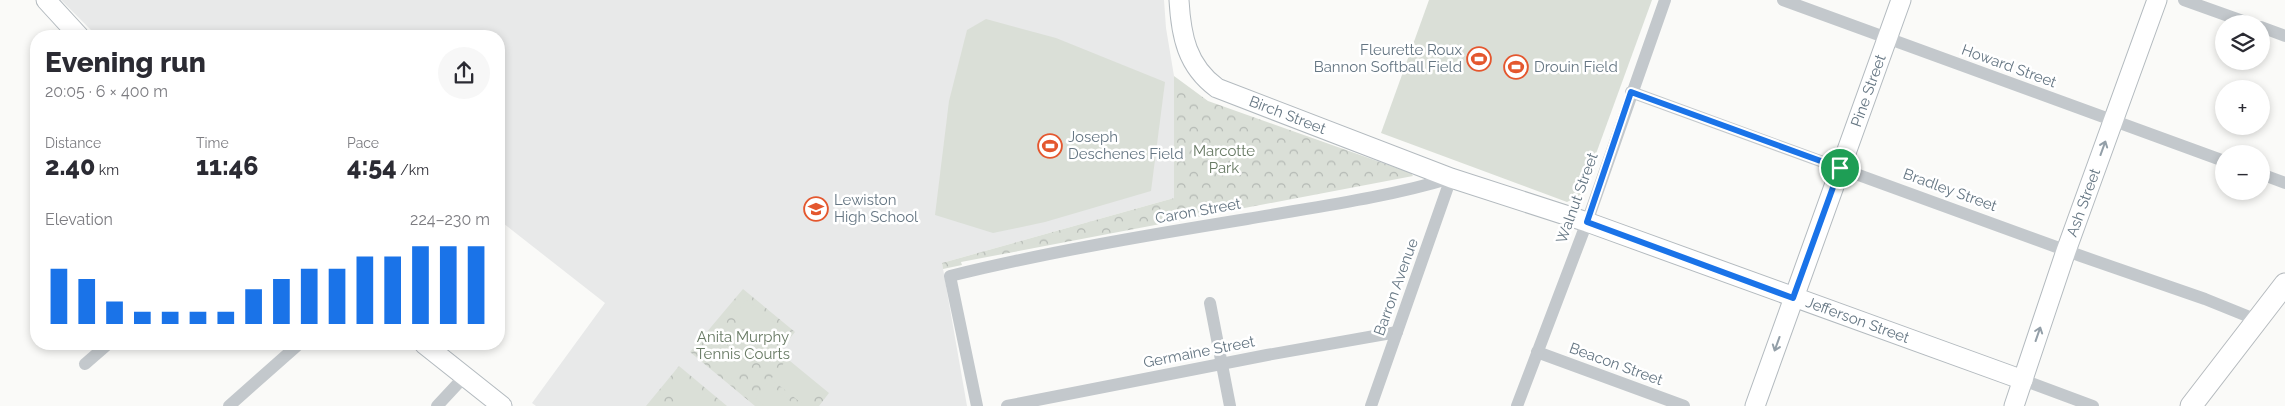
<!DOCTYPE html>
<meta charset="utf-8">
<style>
body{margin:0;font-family:Raleway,sans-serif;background:#f7f7f7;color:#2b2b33;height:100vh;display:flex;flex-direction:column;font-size:19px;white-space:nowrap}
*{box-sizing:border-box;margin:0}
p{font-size:16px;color:#7c7c81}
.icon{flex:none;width:28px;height:28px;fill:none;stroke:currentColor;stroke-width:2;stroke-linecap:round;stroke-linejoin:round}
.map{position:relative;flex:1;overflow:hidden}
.sheet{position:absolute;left:30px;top:30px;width:475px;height:320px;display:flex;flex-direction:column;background:#fff;border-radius:20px;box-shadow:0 2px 8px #0003}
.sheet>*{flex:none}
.tools{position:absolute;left:2215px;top:15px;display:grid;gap:10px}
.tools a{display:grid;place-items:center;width:55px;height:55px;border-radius:50%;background:#fff;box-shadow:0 2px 8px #0003;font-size:25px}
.pin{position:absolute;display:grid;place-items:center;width:42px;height:42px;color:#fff;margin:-21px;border:2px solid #fff;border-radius:50%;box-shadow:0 1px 5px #0007}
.round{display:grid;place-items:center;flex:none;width:52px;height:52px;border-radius:26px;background:#f7f7f7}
.overview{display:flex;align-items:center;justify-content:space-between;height:85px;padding:0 15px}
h1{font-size:28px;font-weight:800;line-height:38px}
.figures{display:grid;grid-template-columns:repeat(3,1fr);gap:8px;height:85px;padding:5px 15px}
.figures div{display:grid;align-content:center}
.figures b{font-size:25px;font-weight:800}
.figures small{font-size:14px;font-weight:400}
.figures p{font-size:14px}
.chart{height:140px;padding:10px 15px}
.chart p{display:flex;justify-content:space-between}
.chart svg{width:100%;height:90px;margin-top:5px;stroke:#1a73e8;stroke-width:6}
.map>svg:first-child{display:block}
.built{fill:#e8e9e9}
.park{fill:url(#park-crowns)}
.pitch{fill:#dadfd7}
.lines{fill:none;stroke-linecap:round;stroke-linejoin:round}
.secondary-casing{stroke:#b3babf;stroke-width:21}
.primary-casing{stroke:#b5babe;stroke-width:23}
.street{stroke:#c3c8cc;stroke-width:12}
.secondary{stroke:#fff;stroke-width:19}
.primary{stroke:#fff;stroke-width:21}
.oneway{stroke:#939fa8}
.route-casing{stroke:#fff;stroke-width:10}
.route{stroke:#1a73e8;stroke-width:6}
.labels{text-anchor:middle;stroke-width:5;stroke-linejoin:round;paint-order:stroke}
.poi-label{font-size:15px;fill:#657683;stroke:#fff;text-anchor:start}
.street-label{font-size:15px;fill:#657683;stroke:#fff}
.park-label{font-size:15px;fill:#687a64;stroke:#fff}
</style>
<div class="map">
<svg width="2285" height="406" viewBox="0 0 2285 406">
<defs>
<pattern id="park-crowns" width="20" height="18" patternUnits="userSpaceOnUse" patternTransform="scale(1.25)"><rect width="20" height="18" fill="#dadfd7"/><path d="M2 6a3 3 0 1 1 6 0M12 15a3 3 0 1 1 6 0" fill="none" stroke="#b4b9b4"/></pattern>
</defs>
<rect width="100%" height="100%" fill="#fafaf8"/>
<path class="built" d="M61,0H1164L1166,28L1174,76V198L942,263L967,406H536L532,403L605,303L499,220V36H97Z"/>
<g class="park">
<path d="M1174,76L1208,101L1411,173L1413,176L961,262L962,265L943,269L942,263L1174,198Z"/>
<path d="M743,289L795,332L779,352L829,393L819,406H755L690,352Z"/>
<path d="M679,366L727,406H646Z"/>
</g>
<g class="pitch">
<path d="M1429,0H1652L1581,195L1567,202L1381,133Z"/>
<path d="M986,19L1056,38L1165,82L1151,191L1045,222L993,233L935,215L949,101L967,30Z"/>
<path d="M746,300L780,327L767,343L734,315Z"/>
<path d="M730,320L763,347L751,362L718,335Z"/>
<path d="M714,339L747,366L735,382L701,355Z"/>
<path d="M784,363L817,391L805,406L771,379Z"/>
<path d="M683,378L716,405L715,406H686L670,393Z"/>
<path d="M768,383L796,406H765L755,398Z"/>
</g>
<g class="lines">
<g class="secondary-casing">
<g id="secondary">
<path d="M46,0L79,36"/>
<path id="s1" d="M1179,0C1181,36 1187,66 1217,88L1451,178L1587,222L2023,380"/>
<path d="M424,344L502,406"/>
<path id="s2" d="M1755,406L1901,0"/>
<path id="s3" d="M2014,406L2066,251L2157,0"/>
</g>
</g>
<g class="primary-casing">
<path id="primary" d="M2191,406L2285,284"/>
</g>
<g class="street">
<path d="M1783,0L2224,161"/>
<path d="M2184,0L2251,24"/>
<path d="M2261,27L2285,36"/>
<path d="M1631,92L2081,256L2205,299L2257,320"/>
<path d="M2261,174L2285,183"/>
<path d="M1210,303L1230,406"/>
<path d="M1537,352L1684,406"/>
<path d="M85,364L108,344"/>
<path d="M2023,380L2093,406"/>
<path d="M229,406L299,344"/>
<path d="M437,406L464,377"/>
<path d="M977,406L950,276C1048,252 1148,235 1247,219C1315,207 1385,198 1451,178"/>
<path d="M1007,406L1267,355L1397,332"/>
<path d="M1371,406L1451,178"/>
<path d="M1517,406L1587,222L1665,0"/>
</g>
<use href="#secondary" class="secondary"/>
<use href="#primary" class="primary"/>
</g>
<defs><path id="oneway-shaft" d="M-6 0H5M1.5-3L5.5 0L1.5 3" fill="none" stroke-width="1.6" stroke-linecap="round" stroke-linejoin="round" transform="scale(1.25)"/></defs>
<g class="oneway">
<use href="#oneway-shaft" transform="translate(2103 148) rotate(-70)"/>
<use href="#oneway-shaft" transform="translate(2038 334) rotate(-71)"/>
<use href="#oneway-shaft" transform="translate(1777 344) rotate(110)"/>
</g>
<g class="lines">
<g class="route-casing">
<path id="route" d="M1631,92L1840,168L1793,298L1587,222Z"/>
</g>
<use href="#route" class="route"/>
</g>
<defs>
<g id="stadium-ring" transform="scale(1.25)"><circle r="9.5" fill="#fff" stroke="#e4572e" stroke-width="1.5"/><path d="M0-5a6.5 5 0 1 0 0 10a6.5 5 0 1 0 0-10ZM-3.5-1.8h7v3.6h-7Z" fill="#e4572e"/></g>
<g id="school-ring" transform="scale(1.25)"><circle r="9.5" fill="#fff" stroke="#e4572e" stroke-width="1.5"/><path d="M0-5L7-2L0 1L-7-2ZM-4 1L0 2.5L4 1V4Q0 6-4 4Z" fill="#e4572e"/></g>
</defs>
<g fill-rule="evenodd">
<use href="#stadium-ring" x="1479" y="59"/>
<use href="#stadium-ring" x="1516" y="67"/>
<use href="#stadium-ring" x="1050" y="146"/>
<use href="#school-ring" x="816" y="209"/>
</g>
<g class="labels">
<g class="poi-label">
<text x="1462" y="55" text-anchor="end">Fleurette Roux<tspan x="1462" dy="17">Bannon Softball Field</tspan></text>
<text x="1534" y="72">Drouin Field</text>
<text x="1068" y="142">Joseph<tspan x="1068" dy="17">Deschenes Field</tspan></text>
<text x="834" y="205">Lewiston<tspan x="834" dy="17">High School</tspan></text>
</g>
<g class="street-label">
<text transform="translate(2009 66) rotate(20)" y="5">Howard Street</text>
<text dy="5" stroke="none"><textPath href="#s2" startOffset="335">Pine Street</textPath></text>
<text dy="5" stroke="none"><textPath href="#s1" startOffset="175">Birch Street</textPath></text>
<text transform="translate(1950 190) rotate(20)" y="5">Bradley Street</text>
<text transform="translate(1577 198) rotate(-70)" y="5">Walnut Street</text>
<text dy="5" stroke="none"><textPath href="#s3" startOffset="215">Ash Street</textPath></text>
<text transform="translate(1198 211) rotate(-10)" y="5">Caron Street</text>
<text transform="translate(1396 287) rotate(-70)" y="5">Barron Avenue</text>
<text dy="5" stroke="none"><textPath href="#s1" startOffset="781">Jefferson Street</textPath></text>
<text transform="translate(1199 352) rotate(-11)" y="5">Germaine Street</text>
<text transform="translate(1616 364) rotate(20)" y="5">Beacon Street</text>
</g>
<g class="park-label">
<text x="1224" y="156">Marcotte<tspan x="1224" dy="17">Park</tspan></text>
<text x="743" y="342">Anita Murphy<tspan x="743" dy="17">Tennis Courts</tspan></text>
</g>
</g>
</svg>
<div class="tools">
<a><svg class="icon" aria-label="layers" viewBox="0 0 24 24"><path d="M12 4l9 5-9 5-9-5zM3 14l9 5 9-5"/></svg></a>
<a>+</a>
<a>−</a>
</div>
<div class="pin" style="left:1840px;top:168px;background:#1e9e55"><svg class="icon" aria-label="arrive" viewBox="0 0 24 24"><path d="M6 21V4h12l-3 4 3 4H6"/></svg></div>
<section class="sheet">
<div class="overview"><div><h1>Evening run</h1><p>20:05 · 6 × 400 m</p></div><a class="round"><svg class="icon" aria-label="share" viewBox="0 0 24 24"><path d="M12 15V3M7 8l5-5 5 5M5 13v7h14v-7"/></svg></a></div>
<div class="figures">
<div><p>Distance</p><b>2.40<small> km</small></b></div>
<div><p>Time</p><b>11:46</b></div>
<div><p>Pace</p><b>4:54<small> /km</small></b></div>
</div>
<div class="chart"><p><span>Elevation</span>224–230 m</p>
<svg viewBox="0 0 160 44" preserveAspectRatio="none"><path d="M5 44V17M15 44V22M25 44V33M35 44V38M45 44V38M55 44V38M65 44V38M75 44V27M85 44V22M95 44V17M105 44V17M115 44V11M125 44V11M135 44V6M145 44V6M155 44V6"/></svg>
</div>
</section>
</div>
